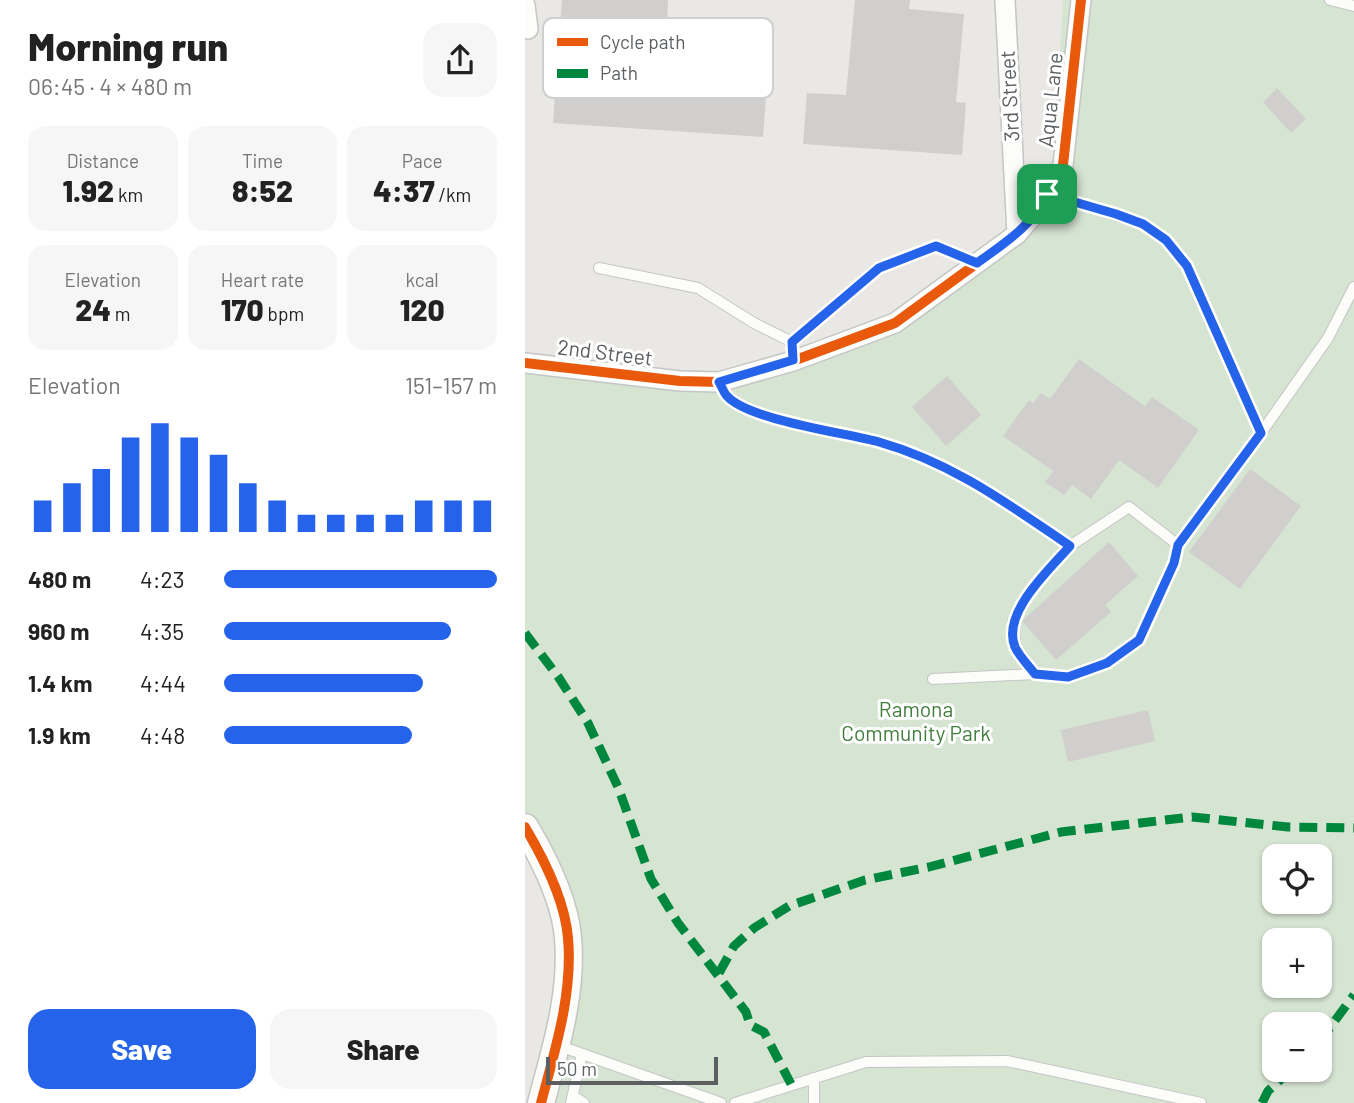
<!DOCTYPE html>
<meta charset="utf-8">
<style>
body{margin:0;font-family:Barlow,sans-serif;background:#f6f6f6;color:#222;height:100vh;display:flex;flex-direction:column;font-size:26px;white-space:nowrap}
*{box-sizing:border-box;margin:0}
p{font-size:23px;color:#767676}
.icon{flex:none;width:38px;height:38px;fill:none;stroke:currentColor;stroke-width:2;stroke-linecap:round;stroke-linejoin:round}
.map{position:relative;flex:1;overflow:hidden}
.sheet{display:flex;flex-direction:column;background:#fff;width:525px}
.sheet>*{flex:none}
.tools{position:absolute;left:737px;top:844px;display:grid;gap:14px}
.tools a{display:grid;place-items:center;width:70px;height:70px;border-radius:14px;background:#fff;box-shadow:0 2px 5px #0004;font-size:35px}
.scale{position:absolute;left:21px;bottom:18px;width:172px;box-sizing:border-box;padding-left:7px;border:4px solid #5b5f62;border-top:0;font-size:19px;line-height:24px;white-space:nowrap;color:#5b5f62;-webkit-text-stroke:5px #fff;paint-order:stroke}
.pin{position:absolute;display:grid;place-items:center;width:60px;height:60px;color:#fff;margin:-30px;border-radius:14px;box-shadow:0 4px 10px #0006}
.round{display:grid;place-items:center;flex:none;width:74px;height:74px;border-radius:21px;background:#f6f6f6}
.headline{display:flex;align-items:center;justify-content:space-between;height:119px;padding:0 28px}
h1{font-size:38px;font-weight:800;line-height:52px}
.metrics{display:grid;grid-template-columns:repeat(3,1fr);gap:10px;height:119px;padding:7px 28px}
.metrics div{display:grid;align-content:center;border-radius:18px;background:#f6f6f6;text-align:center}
.metrics b{font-size:30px;font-weight:800}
.metrics small{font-size:19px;font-weight:400}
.metrics p{font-size:19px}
.chart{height:196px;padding:14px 28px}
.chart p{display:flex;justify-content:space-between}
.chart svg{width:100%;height:126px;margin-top:7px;stroke:#2563eb;stroke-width:6}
.action{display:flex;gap:14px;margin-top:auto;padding:14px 28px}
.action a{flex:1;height:80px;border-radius:21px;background:#2563eb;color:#fff;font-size:28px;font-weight:800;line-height:80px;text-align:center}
.action a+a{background:#f6f6f6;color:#222}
ul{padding:0 28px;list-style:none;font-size:23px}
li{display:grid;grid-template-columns:112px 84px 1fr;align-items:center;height:52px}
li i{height:18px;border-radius:9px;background:#2563eb}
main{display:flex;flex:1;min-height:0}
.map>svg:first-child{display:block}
.green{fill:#d6e4d2;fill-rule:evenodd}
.building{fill:#d1cfce}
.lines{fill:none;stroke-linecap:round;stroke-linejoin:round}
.lane-casing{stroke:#c4c5c5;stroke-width:12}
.street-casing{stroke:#c4c5c5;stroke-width:22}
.secondary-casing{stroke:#c4c5c4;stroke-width:29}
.lane{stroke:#fcfcfb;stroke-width:10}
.street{stroke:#fcfcfb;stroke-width:19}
.secondary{stroke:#fcfcfb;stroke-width:26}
.quiet{stroke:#00873e;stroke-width:9;stroke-dasharray:18 9;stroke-linecap:butt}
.cycleway-casing{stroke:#fff;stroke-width:15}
.cycleway{stroke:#e8590c;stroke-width:10}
.route-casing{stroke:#fff;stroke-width:14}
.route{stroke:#2563eb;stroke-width:9}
.labels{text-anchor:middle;stroke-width:6;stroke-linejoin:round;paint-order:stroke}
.street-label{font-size:21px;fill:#5b5f62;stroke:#fff}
.park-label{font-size:21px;fill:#417e3d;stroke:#fff}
.key{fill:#fff;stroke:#cecfd0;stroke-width:2}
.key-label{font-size:19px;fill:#5b5f62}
</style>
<main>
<section class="sheet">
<div class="headline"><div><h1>Morning run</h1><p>06:45 · 4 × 480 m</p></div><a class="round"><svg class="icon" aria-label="share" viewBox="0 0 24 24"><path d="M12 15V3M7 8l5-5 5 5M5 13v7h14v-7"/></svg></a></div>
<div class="metrics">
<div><p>Distance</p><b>1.92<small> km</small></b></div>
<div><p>Time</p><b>8:52</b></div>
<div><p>Pace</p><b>4:37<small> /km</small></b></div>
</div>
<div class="metrics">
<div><p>Elevation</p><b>24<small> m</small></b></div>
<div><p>Heart rate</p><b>170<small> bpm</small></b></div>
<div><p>kcal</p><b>120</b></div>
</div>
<div class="chart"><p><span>Elevation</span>151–157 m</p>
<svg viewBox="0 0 160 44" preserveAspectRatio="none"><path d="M5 44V33M15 44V27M25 44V22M35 44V11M45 44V6M55 44V11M65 44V17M75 44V27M85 44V33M95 44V38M105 44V38M115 44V38M125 44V38M135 44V33M145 44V33M155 44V33"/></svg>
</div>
<ul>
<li><b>480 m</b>4:23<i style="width:100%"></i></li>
<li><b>960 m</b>4:35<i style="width:83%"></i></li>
<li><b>1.4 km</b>4:44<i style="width:73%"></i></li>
<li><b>1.9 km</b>4:48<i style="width:69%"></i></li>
</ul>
<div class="action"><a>Save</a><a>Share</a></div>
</section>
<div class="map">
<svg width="829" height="1103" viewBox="0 0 829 1103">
<rect width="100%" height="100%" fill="#eae8e5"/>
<path class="green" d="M538,0H829V1103H16L42,957L0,827V366L155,382L343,336L500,227L527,185ZM749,856H794V901H749ZM749,940H794V985H749ZM749,1024H794V1069H749Z"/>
<g class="building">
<path d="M37,0H143L142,24L246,31L238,137L28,123Z"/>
<path d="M330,0H385L384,9L439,14L431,102L441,103L437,155L278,144L282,93L321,95Z"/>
<path d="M752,88L781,119L766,133L738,102Z"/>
<path d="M554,359L620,406L627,397L674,430L633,488L594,460L566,499L547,485L539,495L520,482L528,471L478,436L504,400L508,403L516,393L525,399Z"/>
<path d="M422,376L456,415L421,446L387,407Z"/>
<path d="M725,469L776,506L715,589L664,552Z"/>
<path d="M584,542L613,576L580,605L586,612L531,660L497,621Z"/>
<path d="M623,710L630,741L543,762L536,730Z"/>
</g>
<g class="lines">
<g class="lane-casing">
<g id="lane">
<path d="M805,0L829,6"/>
<path d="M523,194L618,224L641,241L662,266L736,433L653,545L604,507L545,546L506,590L488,621L490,646L510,674L543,677L582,663L614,640L649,563L653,545"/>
<path d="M74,268L173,288L229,323L267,342"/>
<path d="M268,361L267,342L354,268L411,246L451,263"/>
<path d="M194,382C197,387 199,393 202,396C223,420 321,433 354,442C427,463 483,504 545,546"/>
<path d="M736,433L803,338L829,287"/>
<path d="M408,679L510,674"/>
<path d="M32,1045L196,1103"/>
<path d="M48,1096L59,1103"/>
<path d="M46,1103L57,1054"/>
<path d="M210,1103L341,1062L482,1061L676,1103"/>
<path d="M289,1103V1078"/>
</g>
</g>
<g class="street-casing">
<g id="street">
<path d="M480,0L492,234"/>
<path d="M0,5L3,29"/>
<path d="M0,363L155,381L194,382L268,361L370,323L492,234L518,204L538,165L556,0"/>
</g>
</g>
<g class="secondary-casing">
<path id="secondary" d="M0,827C19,859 40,900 43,938C48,994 30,1050 16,1103"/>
</g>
<use href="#lane" class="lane"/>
<use href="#street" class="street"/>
<use href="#secondary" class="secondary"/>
<g class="quiet">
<path d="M0,633L34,678L63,723L93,787L126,879L153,923L221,1012L225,1025L239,1032L266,1084"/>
<path d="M194,973L209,946L229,928L264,906L340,880L404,867L536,832L667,817L763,827L829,828"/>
<path d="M794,1042L829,995"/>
<path d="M737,1103L743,1091L767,1069"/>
</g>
<g class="cycleway-casing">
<g id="cycleway">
<path d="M0,363L155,381L194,382L268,361L370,323L492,234L518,204L538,165L556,0"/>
<path d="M0,827C19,859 40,900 43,938C48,994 30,1050 16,1103"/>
</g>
</g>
<use href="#cycleway" class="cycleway"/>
</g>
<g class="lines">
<g class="route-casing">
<path id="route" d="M522,194L591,214L618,224L641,240L662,266L736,433L653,545L649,563L614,640L582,663L543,677L510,674C504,666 494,656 490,647C476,613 525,569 545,546C483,504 428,463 354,442C321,433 223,420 202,396C199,393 197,387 194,382L268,360L267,342L354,268L411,246L452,263C478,244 509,225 522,194Z"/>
</g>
<use href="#route" class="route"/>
</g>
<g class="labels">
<g class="street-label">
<text transform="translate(485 96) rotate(-93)" y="7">3rd Street</text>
<text transform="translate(526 100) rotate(-84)" y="7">Aqua Lane</text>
<text transform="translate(80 353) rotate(7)" y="7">2nd Street</text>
</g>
<g class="park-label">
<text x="391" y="717">Ramona<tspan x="391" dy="24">Community Park</tspan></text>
</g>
</g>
<rect x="18" y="18" width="230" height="80" rx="10" class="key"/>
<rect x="32" y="38" width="31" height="8" fill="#e8590c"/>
<rect x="32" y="69" width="31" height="9" fill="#00873e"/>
<g class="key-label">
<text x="75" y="49">Cycle path</text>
<text x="75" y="80">Path</text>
</g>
</svg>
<div class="tools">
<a><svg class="icon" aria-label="locate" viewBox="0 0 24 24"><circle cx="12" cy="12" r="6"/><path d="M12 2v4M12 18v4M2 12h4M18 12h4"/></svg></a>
<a>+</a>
<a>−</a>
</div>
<div class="scale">50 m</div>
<div class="pin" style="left:522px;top:194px;background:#1e9e55"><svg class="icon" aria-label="arrive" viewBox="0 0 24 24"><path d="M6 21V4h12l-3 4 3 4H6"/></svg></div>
</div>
</main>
